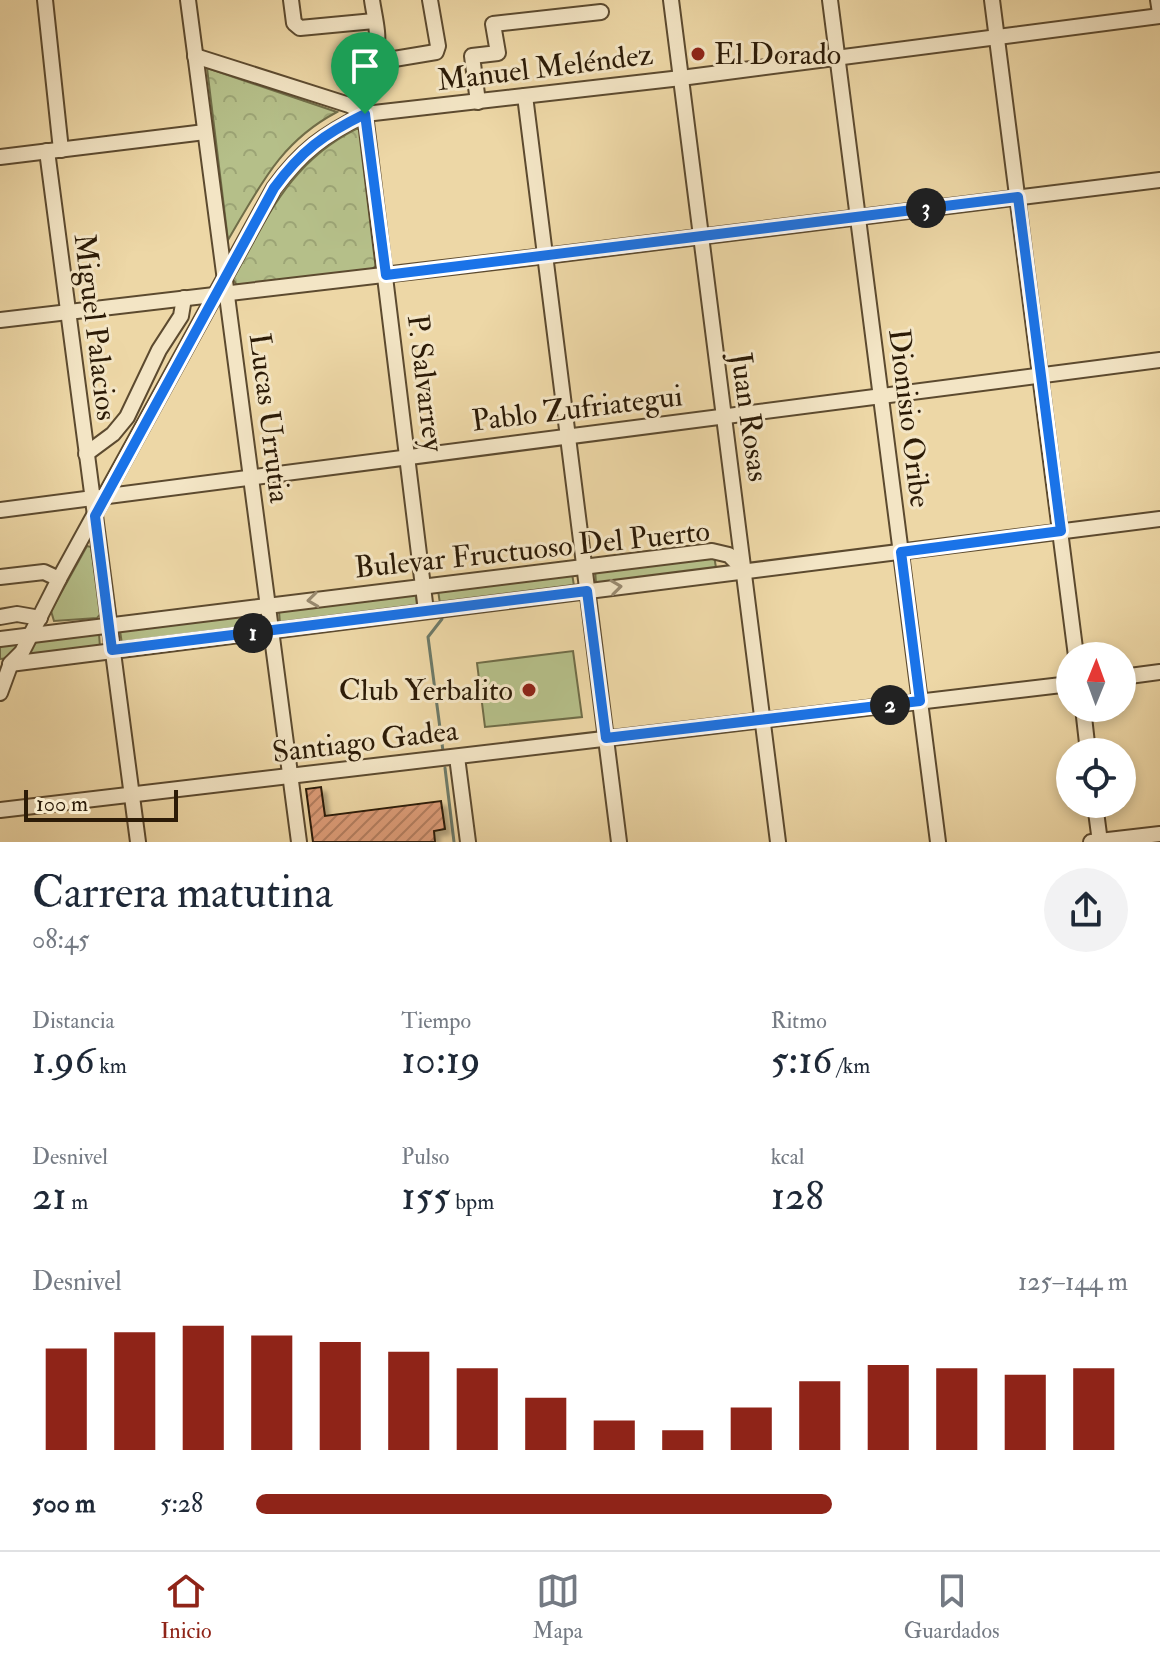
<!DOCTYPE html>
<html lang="es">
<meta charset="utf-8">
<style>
body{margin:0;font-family:"IM FELL Double Pica",serif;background:#f2f2f3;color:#1f2937;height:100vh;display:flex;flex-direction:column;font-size:30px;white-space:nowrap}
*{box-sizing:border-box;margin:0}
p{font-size:26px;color:#747a83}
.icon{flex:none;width:44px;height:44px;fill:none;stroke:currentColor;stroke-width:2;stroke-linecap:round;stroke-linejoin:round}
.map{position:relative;height:842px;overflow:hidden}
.drawer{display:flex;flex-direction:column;background:#fff;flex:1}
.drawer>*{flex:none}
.needle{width:52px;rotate:1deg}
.controls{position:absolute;left:1056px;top:642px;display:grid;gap:16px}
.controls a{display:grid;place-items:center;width:80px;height:80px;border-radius:50%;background:#fff;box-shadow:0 4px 12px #0003;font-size:40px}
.scale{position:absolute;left:24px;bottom:20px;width:154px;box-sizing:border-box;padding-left:8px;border:4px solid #2c1b07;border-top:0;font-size:22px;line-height:28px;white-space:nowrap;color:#2c1b07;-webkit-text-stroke:6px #f3e5c5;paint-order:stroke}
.pin{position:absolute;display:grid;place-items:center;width:68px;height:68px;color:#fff;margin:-82px -34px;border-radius:50% 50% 50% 0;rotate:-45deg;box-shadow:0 0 8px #0007}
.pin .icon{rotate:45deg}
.km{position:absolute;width:40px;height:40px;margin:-20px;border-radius:50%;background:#222;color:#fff;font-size:22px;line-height:40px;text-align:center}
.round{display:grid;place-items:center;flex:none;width:84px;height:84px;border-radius:42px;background:#f2f2f3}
.summary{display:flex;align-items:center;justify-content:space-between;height:136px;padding:0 32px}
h1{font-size:44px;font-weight:600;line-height:60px}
.stats{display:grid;grid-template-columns:repeat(3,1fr);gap:12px;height:136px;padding:8px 32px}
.stats div{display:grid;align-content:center}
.stats b{font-size:40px;font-weight:600}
.stats small{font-size:22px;font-weight:400}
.stats p{font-size:22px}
.chart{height:224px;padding:16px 32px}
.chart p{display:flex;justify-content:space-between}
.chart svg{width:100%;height:144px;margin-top:8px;stroke:#8f2418;stroke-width:6}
ul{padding:0 32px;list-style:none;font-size:26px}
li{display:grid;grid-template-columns:128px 96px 1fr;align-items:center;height:60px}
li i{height:20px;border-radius:10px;background:#8f2418}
.menu{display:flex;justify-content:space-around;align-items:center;height:112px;border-top:2px solid #e0e1e3;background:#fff;font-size:22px;color:#747a83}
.menu a{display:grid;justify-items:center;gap:4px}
.menu .on{color:#8f2418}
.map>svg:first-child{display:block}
.green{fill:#b5bf89;stroke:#706d48;stroke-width:2}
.park{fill:url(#park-crowns);stroke:#706d48;stroke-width:2}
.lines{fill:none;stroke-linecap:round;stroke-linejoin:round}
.stream{stroke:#6d7a68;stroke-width:3}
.building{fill:url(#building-hatch);stroke:#2c1b07;stroke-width:2;filter:url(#shadow)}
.minor-casing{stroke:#5c4a2f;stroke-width:18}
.minor{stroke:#f3e5c5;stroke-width:14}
.oneway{stroke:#998a70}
.route-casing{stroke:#fff;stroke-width:16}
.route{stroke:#1a73e8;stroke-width:10}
.poi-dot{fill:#8f2418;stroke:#f3e5c5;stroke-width:3}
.labels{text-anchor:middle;stroke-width:6;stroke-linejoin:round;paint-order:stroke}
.poi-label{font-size:30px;fill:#2c1b07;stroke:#f3e5c5;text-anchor:start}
.street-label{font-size:30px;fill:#2c1b07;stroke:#f3e5c5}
</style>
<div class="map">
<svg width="1160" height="842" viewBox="0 0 1160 842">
<defs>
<pattern id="park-crowns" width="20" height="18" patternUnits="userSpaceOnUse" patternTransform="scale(2)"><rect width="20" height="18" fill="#b5bf89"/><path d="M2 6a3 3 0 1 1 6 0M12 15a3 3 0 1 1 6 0" fill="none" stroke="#9ca475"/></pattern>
<pattern id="building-hatch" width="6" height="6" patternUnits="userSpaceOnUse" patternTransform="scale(2)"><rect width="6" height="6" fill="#dc9c78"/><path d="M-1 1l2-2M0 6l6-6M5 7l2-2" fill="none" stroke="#b37e60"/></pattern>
<filter id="shadow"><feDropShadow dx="5" dy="5" stdDeviation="2" flood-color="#0004"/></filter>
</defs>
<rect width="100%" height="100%" fill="#edd7a6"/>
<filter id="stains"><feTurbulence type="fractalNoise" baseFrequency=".0025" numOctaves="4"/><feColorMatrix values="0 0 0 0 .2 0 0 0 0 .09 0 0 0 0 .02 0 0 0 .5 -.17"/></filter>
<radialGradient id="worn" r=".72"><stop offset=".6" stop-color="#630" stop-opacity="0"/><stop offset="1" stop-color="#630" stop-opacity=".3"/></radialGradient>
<g class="green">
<path d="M87,546L91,547L101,613L97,618L54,621L51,611Z"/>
<path d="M714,555L716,568L596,583L595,570Z"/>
<path d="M572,573L574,586L440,604L438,590Z"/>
<path d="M416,593L417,606L280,624L279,611Z"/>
<path d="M257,614L259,627L122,644L120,631Z"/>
<path d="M99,634L100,647L0,659V644Z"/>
<path d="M573,651L582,717L485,727L477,663Z"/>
</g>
<g class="park">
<path d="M207,68L337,112C280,142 260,186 228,240Z"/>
<path d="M356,129H361L377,265L372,269L237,285L232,278C268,217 290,162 356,129Z"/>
</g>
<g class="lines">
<g class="stream">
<path d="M442,619L428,637L443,751"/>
<path d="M445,768L454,842"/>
</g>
</g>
<path class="building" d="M321,787L325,816L441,801L445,829L434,831L435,842H313L306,789Z"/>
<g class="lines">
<g class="minor-casing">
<g id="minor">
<path d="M45,0L61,150"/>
<path d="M188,0L299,842"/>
<path d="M291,0L294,23L300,28L374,21"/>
<path d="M372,0C374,15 380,35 376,50C367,84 349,69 365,114L426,611"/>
<path d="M671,0L778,842"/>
<path d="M830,0L938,842"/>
<path d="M992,0L1076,656"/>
<path d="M1158,0L1160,13"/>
<path d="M195,56L349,105L365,114"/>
<path d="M370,63L436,52L438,46L430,0"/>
<path d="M525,96L619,842"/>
<path d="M478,102L472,56L498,53L493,24L601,12"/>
<path d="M47,151L138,842"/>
<path d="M0,157L205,132"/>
<path d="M0,320L545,256L1160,180"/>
<path d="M86,454L113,434L127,417L159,350L181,316L184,298"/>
<path d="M0,510L1160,360"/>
<path d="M0,577L44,572L59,579"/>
<path d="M0,617L17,614L40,618"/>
<path d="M0,639L712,551L729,555L745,571"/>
<path d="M10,664L1160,519"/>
<path d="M1122,677L1160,672"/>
<path d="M0,693L11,663L22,652L59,579L274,188C301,151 324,134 365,114L681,78L1160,16"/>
<path d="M1083,708L1088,752"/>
<path d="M457,757L468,842"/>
<path d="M1095,804L1100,842"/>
<path d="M0,810L1070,684"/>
<path d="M1091,842L1160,834"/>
</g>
</g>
<use href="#minor" class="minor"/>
</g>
<defs><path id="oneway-chevron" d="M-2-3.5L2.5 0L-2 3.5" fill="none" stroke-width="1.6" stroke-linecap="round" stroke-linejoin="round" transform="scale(2)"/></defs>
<g class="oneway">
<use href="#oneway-chevron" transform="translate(616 587) rotate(-7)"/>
<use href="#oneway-chevron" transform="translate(313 600) rotate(173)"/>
</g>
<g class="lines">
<g class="route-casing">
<path id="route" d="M365,114L386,275L1018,197L1061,531L901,552L920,701L606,738L587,591L112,650L95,516L274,188C301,151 324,134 365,114Z"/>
</g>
<use href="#route" class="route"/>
</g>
<g class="poi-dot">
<circle cx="698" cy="54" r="8"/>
<circle cx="529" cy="690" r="8"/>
</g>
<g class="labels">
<g class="poi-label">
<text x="714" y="64">El Dorado</text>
<text x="513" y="700" text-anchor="end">Club Yerbalito</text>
</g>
<g class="street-label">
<text transform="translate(545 67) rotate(-7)" y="10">Manuel Meléndez</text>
<text transform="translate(96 327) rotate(83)" y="10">Miguel Palacios</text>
<text transform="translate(426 383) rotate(83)" y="10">P. Salvarrey</text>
<text transform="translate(577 408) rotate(-7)" y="10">Pablo Zufriategui</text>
<text transform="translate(750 417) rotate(82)" y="10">Juan Rosas</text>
<text transform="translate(270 418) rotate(83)" y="10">Lucas Urrutia</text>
<text transform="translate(910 418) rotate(83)" y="10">Dionisio Oribe</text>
<text transform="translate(532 549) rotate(-6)" y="10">Bulevar Fructuoso Del Puerto</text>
<text transform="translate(365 741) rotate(-7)" y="10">Santiago Gadea</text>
</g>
</g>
<rect width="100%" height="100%" filter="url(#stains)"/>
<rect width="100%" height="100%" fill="url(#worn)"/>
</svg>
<div class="controls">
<a><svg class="needle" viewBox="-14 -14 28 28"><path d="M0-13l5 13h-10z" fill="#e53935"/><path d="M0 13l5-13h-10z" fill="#747a83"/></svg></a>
<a><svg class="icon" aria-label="locate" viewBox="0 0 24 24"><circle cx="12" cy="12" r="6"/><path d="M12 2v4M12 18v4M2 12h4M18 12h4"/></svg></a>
</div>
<div class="scale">100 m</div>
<div class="pin" style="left:365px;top:114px;background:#1e9e55"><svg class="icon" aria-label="arrive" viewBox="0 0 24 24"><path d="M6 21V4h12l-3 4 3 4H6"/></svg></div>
<b class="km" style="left:253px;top:633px">1</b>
<b class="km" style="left:890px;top:705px">2</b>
<b class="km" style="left:926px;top:208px">3</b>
</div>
<section class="drawer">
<div class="summary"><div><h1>Carrera matutina</h1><p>08:45</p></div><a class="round"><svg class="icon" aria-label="share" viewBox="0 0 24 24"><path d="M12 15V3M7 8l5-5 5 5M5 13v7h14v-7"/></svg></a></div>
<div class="stats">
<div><p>Distancia</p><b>1.96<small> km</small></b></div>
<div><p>Tiempo</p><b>10:19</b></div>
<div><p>Ritmo</p><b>5:16<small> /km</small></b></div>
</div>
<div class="stats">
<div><p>Desnivel</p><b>21<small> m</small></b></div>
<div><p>Pulso</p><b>155<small> bpm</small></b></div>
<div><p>kcal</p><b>128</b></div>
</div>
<div class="chart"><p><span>Desnivel</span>125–144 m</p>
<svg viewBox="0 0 160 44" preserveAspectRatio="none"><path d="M5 44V13M15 44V8M25 44V6M35 44V9M45 44V11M55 44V14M65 44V19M75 44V28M85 44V35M95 44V38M105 44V31M115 44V23M125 44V18M135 44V19M145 44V21M155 44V19"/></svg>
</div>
<ul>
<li><b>500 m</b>5:28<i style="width:66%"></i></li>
</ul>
</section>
<nav class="menu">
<a class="on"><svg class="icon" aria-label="home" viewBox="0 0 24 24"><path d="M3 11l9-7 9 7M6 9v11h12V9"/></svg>Inicio</a>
<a><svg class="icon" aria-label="map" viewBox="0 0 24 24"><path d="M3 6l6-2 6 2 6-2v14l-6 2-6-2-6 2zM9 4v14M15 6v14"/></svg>Mapa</a>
<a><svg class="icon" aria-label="saved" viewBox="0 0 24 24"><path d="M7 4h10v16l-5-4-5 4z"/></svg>Guardados</a>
</nav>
